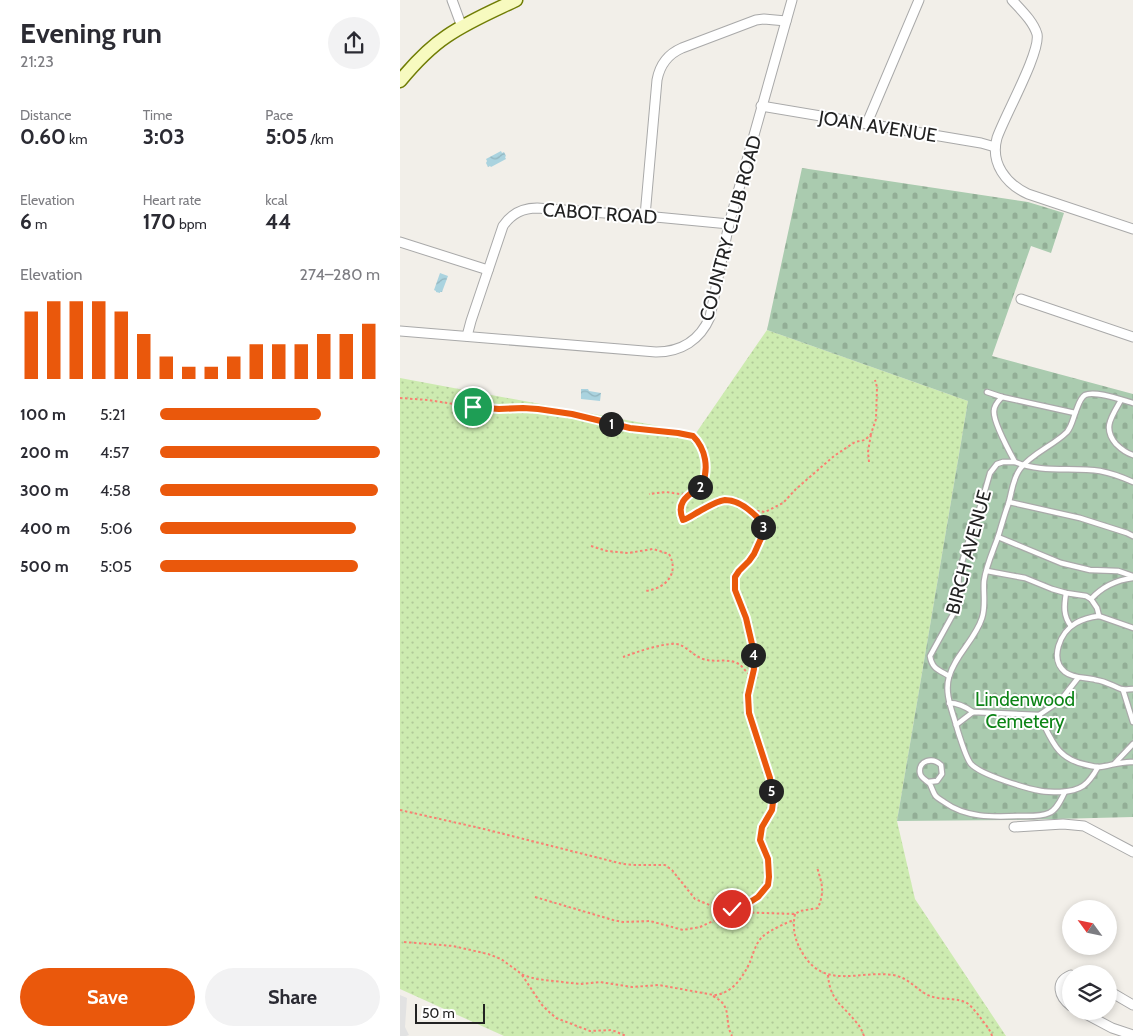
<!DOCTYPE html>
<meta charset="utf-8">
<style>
body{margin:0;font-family:Cabin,sans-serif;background:#f2f2f3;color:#2b2b33;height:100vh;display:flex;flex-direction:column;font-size:19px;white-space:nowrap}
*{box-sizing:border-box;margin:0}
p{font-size:16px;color:#7c7c81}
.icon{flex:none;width:28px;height:28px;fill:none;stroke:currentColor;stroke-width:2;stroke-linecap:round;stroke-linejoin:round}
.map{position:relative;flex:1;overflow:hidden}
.drawer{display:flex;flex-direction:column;background:#fff;width:400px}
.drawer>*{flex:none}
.needle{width:32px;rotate:303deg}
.controls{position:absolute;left:662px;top:900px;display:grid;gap:10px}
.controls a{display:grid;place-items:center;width:55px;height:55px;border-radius:50%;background:#fff;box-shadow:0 2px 8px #0003;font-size:25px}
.scale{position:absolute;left:15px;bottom:12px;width:70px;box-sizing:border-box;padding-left:5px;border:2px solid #222;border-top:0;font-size:14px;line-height:18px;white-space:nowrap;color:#222;-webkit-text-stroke:4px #fff;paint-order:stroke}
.pin{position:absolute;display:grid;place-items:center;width:42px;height:42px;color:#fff;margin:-21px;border:2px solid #fff;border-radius:50%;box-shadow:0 1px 5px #0007}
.km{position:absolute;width:25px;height:25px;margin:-12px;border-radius:50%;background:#222;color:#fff;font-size:14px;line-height:25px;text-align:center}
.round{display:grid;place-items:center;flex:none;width:52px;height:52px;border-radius:26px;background:#f2f2f3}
.head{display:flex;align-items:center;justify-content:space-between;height:85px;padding:0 20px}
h1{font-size:28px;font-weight:800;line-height:38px}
.figures{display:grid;grid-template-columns:repeat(3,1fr);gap:8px;height:85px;padding:5px 20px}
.figures div{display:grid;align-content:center}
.figures b{font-size:21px;font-weight:800}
.figures small{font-size:14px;font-weight:400}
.figures p{font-size:14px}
.chart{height:140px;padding:10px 20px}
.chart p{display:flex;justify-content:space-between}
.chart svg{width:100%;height:90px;margin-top:5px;stroke:#ea580c;stroke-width:6}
.cta{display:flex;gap:10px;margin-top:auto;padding:10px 20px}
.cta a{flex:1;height:58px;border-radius:30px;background:#ea580c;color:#fff;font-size:20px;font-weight:800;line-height:58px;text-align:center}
.cta a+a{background:#f2f2f3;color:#2b2b33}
ul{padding:0 20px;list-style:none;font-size:16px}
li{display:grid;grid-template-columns:80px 60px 1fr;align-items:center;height:38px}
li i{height:12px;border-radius:6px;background:#ea580c}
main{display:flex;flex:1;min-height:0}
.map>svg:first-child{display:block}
.grass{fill:url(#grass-dots)}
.cemetery{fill:url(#cemetery-stones)}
.parking{fill:#e2e2e2}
.water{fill:url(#water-waves)}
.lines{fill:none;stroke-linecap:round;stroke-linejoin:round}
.service-casing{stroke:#a9a9a9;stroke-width:7}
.minor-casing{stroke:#a9a9a9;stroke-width:11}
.secondary-casing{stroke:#707d05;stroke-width:15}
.path{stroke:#fa8072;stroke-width:2;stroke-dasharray:2.5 2.5;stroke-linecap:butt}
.service{stroke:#fff;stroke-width:4.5}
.minor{stroke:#fff;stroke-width:9}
.secondary{stroke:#f7fabf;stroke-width:12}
.route-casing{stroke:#fff;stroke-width:10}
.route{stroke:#ea580c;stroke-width:6}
.labels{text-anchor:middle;stroke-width:4;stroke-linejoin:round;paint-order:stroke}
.street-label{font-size:19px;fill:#222;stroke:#fff}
.park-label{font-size:19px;fill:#0c8416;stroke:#fff}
</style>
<main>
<section class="drawer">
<div class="head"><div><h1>Evening run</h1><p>21:23</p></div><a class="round"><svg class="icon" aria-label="share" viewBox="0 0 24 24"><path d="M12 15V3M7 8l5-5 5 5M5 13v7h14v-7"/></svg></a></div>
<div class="figures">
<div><p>Distance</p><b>0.60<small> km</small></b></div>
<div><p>Time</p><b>3:03</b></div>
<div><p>Pace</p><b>5:05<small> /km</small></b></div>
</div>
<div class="figures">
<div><p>Elevation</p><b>6<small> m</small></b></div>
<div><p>Heart rate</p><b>170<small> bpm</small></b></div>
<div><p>kcal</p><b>44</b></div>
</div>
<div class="chart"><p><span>Elevation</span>274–280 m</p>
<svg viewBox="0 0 160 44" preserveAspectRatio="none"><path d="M5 44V11M15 44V6M25 44V6M35 44V6M45 44V11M55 44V22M65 44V33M75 44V38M85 44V38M95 44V33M105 44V27M115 44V27M125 44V27M135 44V22M145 44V22M155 44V17"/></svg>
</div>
<ul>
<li><b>100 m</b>5:21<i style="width:73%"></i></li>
<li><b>200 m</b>4:57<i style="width:100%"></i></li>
<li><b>300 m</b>4:58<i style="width:99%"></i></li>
<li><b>400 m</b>5:06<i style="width:89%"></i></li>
<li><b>500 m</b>5:05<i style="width:90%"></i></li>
</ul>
<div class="cta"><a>Save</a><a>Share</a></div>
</section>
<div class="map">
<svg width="733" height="1036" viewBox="0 0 733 1036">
<defs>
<pattern id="grass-dots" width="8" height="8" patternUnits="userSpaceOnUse" patternTransform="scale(1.25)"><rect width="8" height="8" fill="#cdebb0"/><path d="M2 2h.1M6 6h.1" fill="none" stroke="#b0c997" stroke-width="1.8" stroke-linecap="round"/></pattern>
<pattern id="cemetery-stones" width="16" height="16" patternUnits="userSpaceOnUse" patternTransform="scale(1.25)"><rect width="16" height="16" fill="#aacbaf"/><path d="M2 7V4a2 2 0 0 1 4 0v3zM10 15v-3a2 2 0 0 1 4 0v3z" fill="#92ae96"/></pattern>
<pattern id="water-waves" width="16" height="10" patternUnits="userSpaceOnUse" patternTransform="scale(1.25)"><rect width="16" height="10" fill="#aad3df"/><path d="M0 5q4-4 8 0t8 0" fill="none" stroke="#92b5bf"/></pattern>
</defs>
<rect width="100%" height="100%" fill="#f2efe9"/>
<path class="grass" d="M367,330L568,401L497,821L515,899L606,1036H104L0,989V378L296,433Z"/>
<path class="cemetery" d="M402,168L628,202L664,213L651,253L631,246L592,356L733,394V817L611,820L497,821L568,401L367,330Z"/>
<path class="parking" d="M0,995L7,998L5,1027L9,1035L6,1036H0Z"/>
<g class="water">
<path d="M101,151L102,153L104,152L106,156L105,157L106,159L91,167L90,166L88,167L86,163L87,161L86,159Z"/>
<path d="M40,273L48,276L42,292H40V293L36,292V291L34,290Z"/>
<path d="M181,389H188L189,391L201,393L200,401L181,399Z"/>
</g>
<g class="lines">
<g class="service-casing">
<g id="service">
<path d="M587,392L602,397L675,413"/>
<path d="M602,397C599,400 594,406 594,411C593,421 609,451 615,462C641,473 672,467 700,471C711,473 722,477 733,482"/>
<path d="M721,400C712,416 702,428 716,444C721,449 726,453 733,455"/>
<path d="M609,502L680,518L727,533L733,536"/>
<path d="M598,537L661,563L690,570L718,571L733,576"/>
<path d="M587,571L625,578L652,589L666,593L686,596L691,599L697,608L699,616"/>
<path d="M666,593C664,606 663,616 671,626"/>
<path d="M691,599C703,586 716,580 733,578"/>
<path d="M699,616C691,617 683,619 676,623C660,632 649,659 665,672C674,679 686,677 696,680C705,681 713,686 721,689C725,690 729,689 733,689"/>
<path d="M699,616L733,628"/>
<path d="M549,676C539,670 532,669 530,656L557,607L559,573L565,552L582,501L590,473L597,464L603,462H615"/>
<path d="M678,678L660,701L639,715C652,740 656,759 687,765C691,766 695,767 699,767C710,766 721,761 733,762"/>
<path d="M723,690L733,722"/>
<path d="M549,703C559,703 566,707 573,712"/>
<path d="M556,725L573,712L639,715"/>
<path d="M715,763L733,744"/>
<path d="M698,767C688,785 681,791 660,792C653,792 647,792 641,791C625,788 581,775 571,764C565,757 557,728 554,718C550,705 545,691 549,677C555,655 575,640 582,618C586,606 583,593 584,581C586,566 593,551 598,537C601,527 604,516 608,505C612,493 612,480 620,469C632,453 653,446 667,432C672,426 673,418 676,411C678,406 680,398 685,395C695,390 722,400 733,403"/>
<path d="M528,782L537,781L542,774L541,765C533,757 518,760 520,773C521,779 527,780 530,784C532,788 533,792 535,795C537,798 541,800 544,802C566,818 592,817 619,816C628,816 640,817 649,813C657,810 661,799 665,792"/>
</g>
</g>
<g class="minor-casing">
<g id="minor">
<path d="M52,0L62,27"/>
<path d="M612,0C621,10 633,21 637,34C641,52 604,117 597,138C590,163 606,184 628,194L733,229"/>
<path d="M361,106L581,143L595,147"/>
<path d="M467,123L519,0"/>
<path d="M245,216L257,80C260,64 268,54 282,48L356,20L364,19L386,21"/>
<path d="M0,242L88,270"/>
<path d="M621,299L733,337"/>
<path d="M0,331L256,352C281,352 300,340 310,317L329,224L392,0"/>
<path d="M67,336L71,321L103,226C111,214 122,208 137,208L245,216L329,224"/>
<path d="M614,827L663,824L684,826L733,852"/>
<path d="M671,975C654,982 659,997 671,1006"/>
<path d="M709,991L733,1005"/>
<path d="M680,1011L712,1028L733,1035"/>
</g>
</g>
<g class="secondary-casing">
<path id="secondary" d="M0,81C14,64 29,48 47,36C69,21 93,11 116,0"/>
</g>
<g class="path">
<path d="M0,398L28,400L73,407L99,409L123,408L138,409L172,414L230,428L278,433L293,437L302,448L306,464L305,480L302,485L287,495L266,492L249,494"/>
<path d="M469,462L468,452L471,434"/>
<path d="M352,510L365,512L383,503L396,489L434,456L455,442L465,440L471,434L476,419L477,387L475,380"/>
<path d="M191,546L207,551L228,553L253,549L269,554C280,574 265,589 245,591"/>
<path d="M223,657C234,653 270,640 280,645C288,648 294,656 303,659C315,663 326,658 337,663C343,666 346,673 352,676C356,658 353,636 347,619C342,605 332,593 335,578C336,571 345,566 349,561C357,551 363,537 364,525C355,514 341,500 325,500C317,501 307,507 300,511C294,514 289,518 283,520C278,509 281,505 287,495"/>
<path d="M0,810L84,829L223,864L235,865H265L272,870L295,899L312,906L328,908L333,909L343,906L354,901L363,892L368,885V859L359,840L362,827L372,810L373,802L369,779L349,713L348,695L352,676"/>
<path d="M135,897L213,920L223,922L250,921L283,930L300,927L333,912L395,914L400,911L418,908C425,890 422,885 417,867"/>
<path d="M395,914C392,929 395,941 403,954C425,990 459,970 493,975C507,977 515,988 526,994C540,1002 554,996 567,1003C572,1007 576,1012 580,1017C584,1023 590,1029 592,1036"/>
<path d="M4,942L53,946L88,954L101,959L123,975L136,979L180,984L200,982L232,987L259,985L314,995C332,994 343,977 350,962C353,954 356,943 362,937C369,931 385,923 394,920"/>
<path d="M122,975L142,1005L147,1010L156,1018L190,1031L212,1030L226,1036"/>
<path d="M428,975C430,1001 442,1004 456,1022C460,1026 462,1031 464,1036"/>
<path d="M313,996C334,1007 323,1019 332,1036"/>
</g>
<use href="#service" class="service"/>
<use href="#minor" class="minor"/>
<use href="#secondary" class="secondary"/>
</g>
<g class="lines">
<g class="route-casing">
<path id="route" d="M73,407L99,409L123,408L138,409L172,414L230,428L278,433L293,436C306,449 309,469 302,485C289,495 275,501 283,520C289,518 294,514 300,511C307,507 317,501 325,500C341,500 355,514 364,525L363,534L354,554L349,561L339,571L335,577V590L346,618L352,644L354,669L348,695L349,713L370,778L373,802L372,810L362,827L360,840L368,859L369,877L368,885L358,897L347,904L332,909"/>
</g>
<use href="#route" class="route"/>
</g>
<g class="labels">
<g class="street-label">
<text transform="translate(478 126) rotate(9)" y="7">JOAN AVENUE</text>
<text transform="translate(200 213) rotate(4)" y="7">CABOT ROAD</text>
<text transform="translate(330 228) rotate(-75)" y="7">COUNTRY CLUB ROAD</text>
<text transform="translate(568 552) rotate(-75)" y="7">BIRCH AVENUE</text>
</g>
<g class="park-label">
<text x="625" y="706">Lindenwood<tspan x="625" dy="22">Cemetery</tspan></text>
</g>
</g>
</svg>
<div class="controls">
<a><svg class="needle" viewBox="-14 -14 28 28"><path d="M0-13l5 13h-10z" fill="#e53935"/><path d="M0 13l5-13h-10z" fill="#7c7c81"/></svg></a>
<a><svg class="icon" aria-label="layers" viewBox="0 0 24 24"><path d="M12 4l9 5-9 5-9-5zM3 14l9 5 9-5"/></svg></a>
</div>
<div class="scale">50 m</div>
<div class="pin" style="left:73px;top:407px;background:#1e9e55"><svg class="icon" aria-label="arrive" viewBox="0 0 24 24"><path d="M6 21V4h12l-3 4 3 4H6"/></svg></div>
<div class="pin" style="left:332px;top:909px;background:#d93025"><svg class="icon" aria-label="check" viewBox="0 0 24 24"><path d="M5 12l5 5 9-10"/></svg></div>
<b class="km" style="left:211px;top:424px">1</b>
<b class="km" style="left:300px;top:487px">2</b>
<b class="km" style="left:363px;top:527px">3</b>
<b class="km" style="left:353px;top:655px">4</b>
<b class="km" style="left:371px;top:791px">5</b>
</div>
</main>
